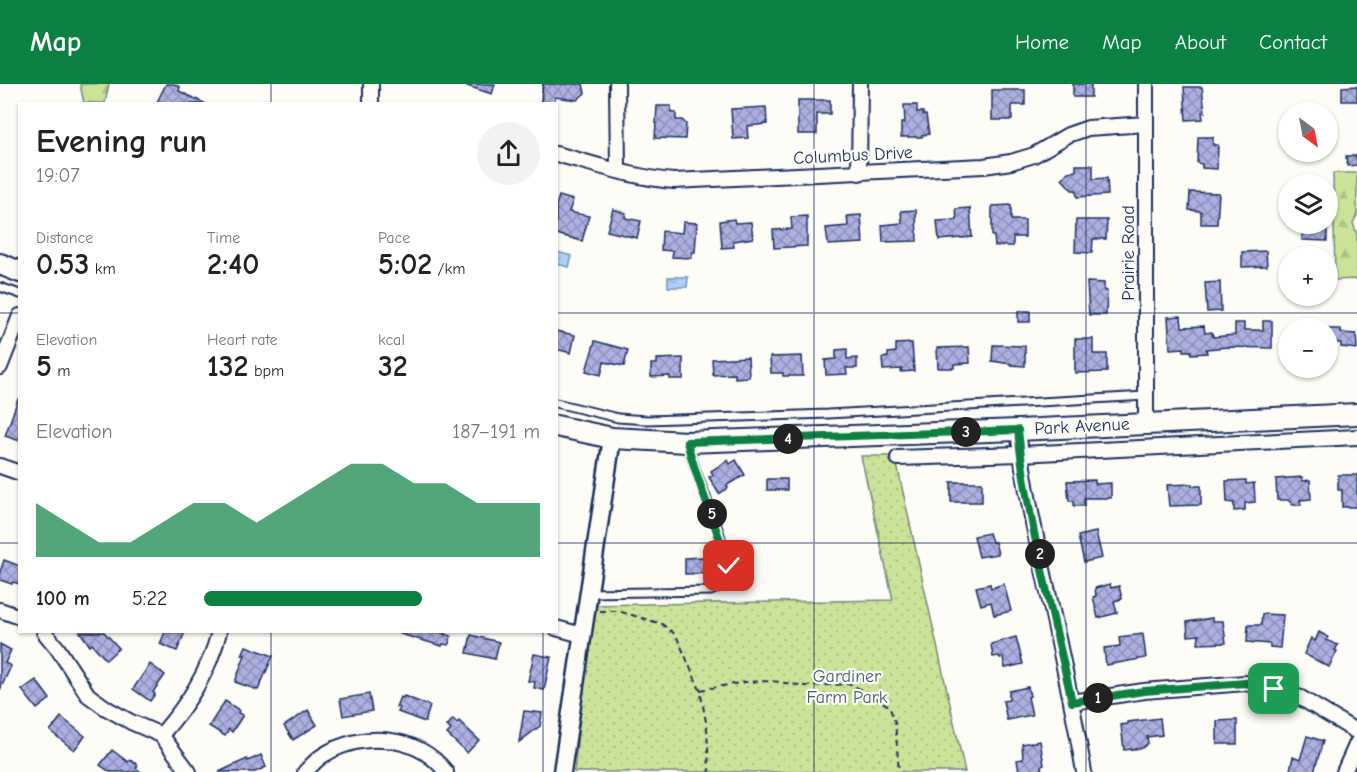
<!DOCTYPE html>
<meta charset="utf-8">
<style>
body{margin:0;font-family:"Comic Neue",sans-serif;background:#f2f2f2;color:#222;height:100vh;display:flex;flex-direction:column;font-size:22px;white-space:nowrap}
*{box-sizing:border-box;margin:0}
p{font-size:20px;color:#767676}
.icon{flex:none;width:33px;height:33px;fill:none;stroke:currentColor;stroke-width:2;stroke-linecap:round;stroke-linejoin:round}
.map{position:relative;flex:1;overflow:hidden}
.details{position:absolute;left:18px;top:18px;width:540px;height:531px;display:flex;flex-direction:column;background:#fff;border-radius:0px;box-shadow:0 2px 4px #0004}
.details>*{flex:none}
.needle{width:39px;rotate:148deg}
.controls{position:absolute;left:1278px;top:18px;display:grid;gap:12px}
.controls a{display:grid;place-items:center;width:60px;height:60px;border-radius:50%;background:#fff;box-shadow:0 2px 4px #0004;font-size:30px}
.pin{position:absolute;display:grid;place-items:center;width:51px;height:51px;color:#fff;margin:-26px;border-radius:12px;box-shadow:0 3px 9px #0006}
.km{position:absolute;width:30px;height:30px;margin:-15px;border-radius:50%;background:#222;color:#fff;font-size:16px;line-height:30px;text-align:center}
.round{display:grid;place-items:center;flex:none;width:63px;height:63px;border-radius:32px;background:#f2f2f2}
.headline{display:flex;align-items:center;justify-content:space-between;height:102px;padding:0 18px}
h1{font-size:33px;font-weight:700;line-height:45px}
.figures{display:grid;grid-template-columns:repeat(3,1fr);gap:9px;height:102px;padding:6px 18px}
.figures div{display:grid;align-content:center}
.figures b{font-size:30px;font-weight:700}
.figures small{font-size:16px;font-weight:400}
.figures p{font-size:16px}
.chart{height:168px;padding:12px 18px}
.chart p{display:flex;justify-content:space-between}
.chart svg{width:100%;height:108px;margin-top:6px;fill:#0b8043;opacity:.7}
ul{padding:0 18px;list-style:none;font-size:20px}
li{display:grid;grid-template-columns:96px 72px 1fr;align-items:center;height:45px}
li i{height:15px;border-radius:8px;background:#0b8043}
header{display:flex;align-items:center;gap:36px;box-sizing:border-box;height:84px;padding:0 30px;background:#0b8043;color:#fff}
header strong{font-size:28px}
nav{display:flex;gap:33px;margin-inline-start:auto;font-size:21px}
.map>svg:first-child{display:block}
.forest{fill:url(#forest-firs);stroke:#73897c;stroke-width:1.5}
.park{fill:url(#park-dots);stroke:#73897c;stroke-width:1.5}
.water{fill:url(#water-ripples);stroke:#7391b9;stroke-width:1.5}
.building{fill:url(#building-cross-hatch);stroke:#1b2f5e;stroke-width:1.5}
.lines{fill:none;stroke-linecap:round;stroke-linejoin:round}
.service-casing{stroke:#1b2f5e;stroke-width:11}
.minor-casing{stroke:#1b2f5e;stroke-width:18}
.tertiary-casing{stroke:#1b2f5e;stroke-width:21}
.secondary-casing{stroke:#1b2f5e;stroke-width:24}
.path{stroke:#1b2f5e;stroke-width:2;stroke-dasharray:6 4.5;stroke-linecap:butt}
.service{stroke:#fdfcf7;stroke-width:7}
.minor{stroke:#fdfcf7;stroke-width:14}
.tertiary{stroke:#fdfcf7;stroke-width:16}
.secondary{stroke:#fdfcf7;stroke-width:20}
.route-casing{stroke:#fff;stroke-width:12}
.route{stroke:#0b8043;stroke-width:8}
.grid{fill:none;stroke:#1b2f5e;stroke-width:1.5;stroke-opacity:0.55}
.labels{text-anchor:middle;stroke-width:4.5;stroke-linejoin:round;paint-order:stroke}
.street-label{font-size:18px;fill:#1b2f5e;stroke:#fdfcf7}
.park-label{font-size:18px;fill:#475c6d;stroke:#fdfcf7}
</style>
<header>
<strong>Map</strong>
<nav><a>Home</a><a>Map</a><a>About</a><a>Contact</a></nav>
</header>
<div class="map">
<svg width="1357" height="688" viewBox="0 0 1357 688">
<defs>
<pattern id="forest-firs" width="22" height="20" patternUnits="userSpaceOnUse" patternTransform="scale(1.5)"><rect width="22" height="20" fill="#cbe399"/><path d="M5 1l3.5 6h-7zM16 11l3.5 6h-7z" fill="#aec386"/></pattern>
<pattern id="park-dots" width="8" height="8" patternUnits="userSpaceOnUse" patternTransform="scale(1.5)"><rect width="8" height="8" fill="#cbe399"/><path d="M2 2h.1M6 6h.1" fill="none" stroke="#aec386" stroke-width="1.8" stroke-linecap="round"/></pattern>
<pattern id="water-ripples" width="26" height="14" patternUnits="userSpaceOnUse" patternTransform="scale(1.5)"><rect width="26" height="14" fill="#aed2f6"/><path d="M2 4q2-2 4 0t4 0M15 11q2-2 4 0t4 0" fill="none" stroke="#95b5d5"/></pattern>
<pattern id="building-cross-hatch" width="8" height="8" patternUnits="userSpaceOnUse" patternTransform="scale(1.5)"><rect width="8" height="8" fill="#aeb0e1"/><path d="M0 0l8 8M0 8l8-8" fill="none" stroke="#8d90ba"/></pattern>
</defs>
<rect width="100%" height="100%" fill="#fdfcf7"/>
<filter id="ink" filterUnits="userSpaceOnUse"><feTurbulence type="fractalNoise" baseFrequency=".0167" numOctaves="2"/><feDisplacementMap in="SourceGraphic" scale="12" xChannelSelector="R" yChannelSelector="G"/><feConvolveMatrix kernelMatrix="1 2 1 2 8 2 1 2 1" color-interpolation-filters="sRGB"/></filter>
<g filter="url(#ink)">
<g class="forest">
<path d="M80,0H109L105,19H84Z"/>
<path d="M1333,89H1357V131L1353,139L1357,151V195L1335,196Z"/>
</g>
<path class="park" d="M861,372H895L965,688H574L591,521L893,516Z"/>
<g class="water">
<path d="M557,168L572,172L569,183L557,180Z"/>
<path d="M668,193H688L687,203H668Z"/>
</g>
<g class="building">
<path d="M166,0H174L180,3L179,7L206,20H156Z"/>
<path d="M467,0H495L492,10L467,2Z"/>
<path d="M543,0H583L585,9L577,16L555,13V20H541Z"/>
<rect x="1073" y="0" width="18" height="13"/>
<path d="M1357,2V17H1342V3Z"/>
<path d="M1184,3H1202L1205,28H1202L1203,35L1186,36Z"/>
<path d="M992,6H1025V21H1012V36H992Z"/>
<path d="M798,16H830V30H817V50H798Z"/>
<path d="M904,21H917V28H923V31H926L929,50L922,51V53H901V39H905Z"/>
<path d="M657,22H671V29H676V36H682L686,40L685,55L655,54Z"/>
<path d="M766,23L767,40L747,42L748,54L733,55L731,25Z"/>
<path d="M1198,53H1213V61H1218L1217,85L1202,84V80L1197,79Z"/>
<path d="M1346,72H1356L1357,81L1347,82Z"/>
<path d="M1076,81H1093V95L1107,94L1108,111L1077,113L1076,106H1072L1062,95L1068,88L1076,87Z"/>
<path d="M1190,108L1219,109L1217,140H1201V127L1189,126Z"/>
<path d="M559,112L573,116L569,128L589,132L582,157L556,150V122Z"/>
<path d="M1011,121V136H1025V153H1013V162H995L994,152H992V122Z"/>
<path d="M970,124L972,153L939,156L937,137L957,136L956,125Z"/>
<path d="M613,125L626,129L625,134L641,137L637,154L607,147Z"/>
<path d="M916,126L917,157L883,158L882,141L902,139L901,127Z"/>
<path d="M861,131L863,159L828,161L826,144L848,142L847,132Z"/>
<path d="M807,132V162L774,164L773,146L792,145L791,133Z"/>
<path d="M734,135L735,139L751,138L753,154L733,157L734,163L722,164L720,137Z"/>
<path d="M1076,136H1107L1106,155H1093L1092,169L1075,168Z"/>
<path d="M683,138L697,139L695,168H692L691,174L672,173L673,167L661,166L662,147L682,149Z"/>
<path d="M1302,143H1327V157L1302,156Z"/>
<path d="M1266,167L1267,182L1242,183V168Z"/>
<path d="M1087,198L1104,199V207H1107L1106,231H1089Z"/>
<path d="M1220,198L1221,227L1207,228L1205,199Z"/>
<rect x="1018" y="227" width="12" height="11"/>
<path d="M1181,232L1182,243L1204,242L1205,249L1212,248L1213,253L1235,251V239H1244V246H1263V237H1272V264L1228,263L1206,265L1207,269L1191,270V267H1184V264L1170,265L1168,233Z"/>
<path d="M1328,245H1341V249L1356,250L1357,265L1341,263V259H1328Z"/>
<path d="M556,247L575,251L571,269L556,265Z"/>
<path d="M1075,255H1093V270H1107V288L1075,289Z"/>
<path d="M595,257L628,266L624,282L604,278L601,291L586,287Z"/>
<path d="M912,259L914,287L901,288L902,285L883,286L882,274L888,273V269L896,268V260Z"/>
<path d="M993,261L1025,262V282L1011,281V280L992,277Z"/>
<path d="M969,263L970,279L954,280V284H938L937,264Z"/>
<path d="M847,265V275L857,274V284H846L847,290L826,291L825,276L836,275V266Z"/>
<path d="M802,272L803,292H783V289H771L770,273Z"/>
<path d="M748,273L749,293L735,294V290L713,291L712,275Z"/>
<path d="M683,274V295H670V292L651,293V280H657V275Z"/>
<path d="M18,315L20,316V357L5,352Z"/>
<path d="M728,376L730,380L736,376L745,391L727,401L728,404L719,410L709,393L713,391L711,387Z"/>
<path d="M1338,391H1357V423H1342V406H1338Z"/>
<path d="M1302,393V397L1310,396L1311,415L1300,416L1301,421H1293L1288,416H1277L1276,395Z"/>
<rect x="767" y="395" width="20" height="11"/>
<path d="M1095,396V400L1111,399V414H1084V422H1074V417H1069L1067,397Z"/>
<path d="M1246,396V400L1254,399L1255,418L1245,419V426L1234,427V419L1227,418L1226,397Z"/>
<rect x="951" y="398" width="31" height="20"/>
<path d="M1192,400V402H1201V421L1169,422L1167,401Z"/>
<path d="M1096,448L1102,474L1084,478L1078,452Z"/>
<path d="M989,449L992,458H995L998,470L979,473L974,452Z"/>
<path d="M739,459L744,468L736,474L730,465Z"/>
<path d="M720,472L722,489L685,490V474Z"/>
<path d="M4,476L20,482V500L13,498L12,500L0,496V488Z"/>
<path d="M990,500L991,504L1004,500L1011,527L994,531L991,518L981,521L976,503Z"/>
<path d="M1110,500L1111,504L1119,502L1122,515L1114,517L1117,529L1098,534L1093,513L1096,512L1095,504Z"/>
<path d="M1262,530L1283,531L1280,564L1270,563V560L1247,558L1248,541H1261Z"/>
<path d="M1212,534V537H1223L1226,559L1198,560L1199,551L1188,552L1187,538Z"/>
<path d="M80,548H104L119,564L106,576L92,560L90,562Z"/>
<path d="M165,548H185L177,567L160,560Z"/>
<path d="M400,548H445L444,550L451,552L449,561L443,560L442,562L400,550Z"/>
<path d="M1319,548L1328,553L1326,556L1338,561L1335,566L1337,567L1329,583L1304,570L1311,554L1315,557Z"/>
<path d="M1143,550L1146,574L1106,581L1104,564L1120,562L1119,553Z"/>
<path d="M471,551L499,558L495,575L467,569Z"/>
<path d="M1016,553L1023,580L1005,584L1003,573L1000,574L999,572L993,573L991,560Z"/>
<path d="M0,560L11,566L5,579L11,582L0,606Z"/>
<path d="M246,562L273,572L258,606L235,598L245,571H242Z"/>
<path d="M534,570L551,573L544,606L534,604L535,598L528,597Z"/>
<path d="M150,580L165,591L153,608L155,610L150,617L133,605Z"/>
<path d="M36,596L50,615L37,625L22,606Z"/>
<path d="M1028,603L1030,612L1028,613L1032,631L1007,636L1003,617L1009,616V607Z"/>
<path d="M369,610L372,627L343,632L340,615Z"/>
<path d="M404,612L430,622L425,638L398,628L400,624L396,623L400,613L403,614Z"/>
<path d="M225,617L239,626L238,629L243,631L232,648L229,645L225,652L209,642Z"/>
<path d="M308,626L317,641L293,656L284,642Z"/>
<path d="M524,627L542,629L540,642L519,658Z"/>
<path d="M61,633L85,652L74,666L50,647Z"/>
<path d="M1160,634L1162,651L1147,653L1148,659L1142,664L1124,666L1121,641L1128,640V638Z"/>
<path d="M453,635L457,639L459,637L479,656L467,669L447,650L451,646L447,642Z"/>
<path d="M1237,636V660H1217V637Z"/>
<path d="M1307,652L1323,657L1314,688H1295L1290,686L1293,673L1300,676Z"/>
<path d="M1040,657L1044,681L1041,682L1042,688H1019L1017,676L1023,675L1022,660Z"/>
<path d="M112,666L128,678L130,676L138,681L136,684L141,688H110L100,681Z"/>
<path d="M261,671L266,683L255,688H219L247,675L248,677Z"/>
</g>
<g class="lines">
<g class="service-casing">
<g id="service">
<path d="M0,203L20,210"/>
<path d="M556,319L618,334L647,336L828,330L1146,312"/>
<path d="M588,509L711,507L723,502L728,496C729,454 698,403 688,361"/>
</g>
</g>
<g class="minor-casing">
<g id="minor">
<path d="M617,0L618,85"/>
<path d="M1146,0V339"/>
<path d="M371,20V0"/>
<path d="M556,70C595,80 634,94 674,97L984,82L1011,78L1034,71L1068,51L1088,44L1146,40"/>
<path d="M859,89L860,0"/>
<path d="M0,283L20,232"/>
<path d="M1018,346C1024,400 1036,454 1048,508C1061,568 1074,627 1084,688"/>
<path d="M898,374L1020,370L1357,353"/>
<path d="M0,382L20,389"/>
<path d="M0,526L20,533"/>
<path d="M556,544L582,551"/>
<path d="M44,548L58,565L88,611L106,624L131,638L161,651L189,688"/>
<path d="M1072,618L1144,607L1245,599L1274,605L1301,614L1357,648"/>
<path d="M161,651C188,620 209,588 219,548"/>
<path d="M305,688C310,683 316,676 322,672C361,647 417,650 446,688"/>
<path d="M1344,688L1357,659"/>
</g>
</g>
<g class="tertiary-casing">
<path id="tertiary" d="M562,688L612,354"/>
</g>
<g class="secondary-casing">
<g id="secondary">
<path d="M0,180L20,188"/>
<path d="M556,342L612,354L687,358L1018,346L1357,330"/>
</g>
</g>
<g class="path">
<path d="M600,527H618L662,540L676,551L700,606L707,643L709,688"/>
<path d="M700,606L745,598L772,597L805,602L851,600L889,622L895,638L899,688"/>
</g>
<use href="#service" class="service"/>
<use href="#minor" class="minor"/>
<use href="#tertiary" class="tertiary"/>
<use href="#secondary" class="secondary"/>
</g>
</g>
<g class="lines" filter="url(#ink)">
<g class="route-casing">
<path id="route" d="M729,482C715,440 698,400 687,358L1018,346C1027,437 1053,529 1072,618L1144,607L1245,599L1274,605"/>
</g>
<use href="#route" class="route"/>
</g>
<path class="grid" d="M271,0V20M543,0V20M814,0V688M1086,0V688M0,229H20M556,229H1357M0,459H20M556,459H1357M271,548V688M543,548V688"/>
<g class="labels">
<g class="street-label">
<text transform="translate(853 71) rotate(-3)" y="6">Columbus Drive</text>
<text transform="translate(1128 169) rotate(-90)" y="6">Prairie Road</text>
<text transform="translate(1082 342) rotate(-3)" y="6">Park Avenue</text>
</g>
<g class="park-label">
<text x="847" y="598">Gardiner<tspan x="847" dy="21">Farm Park</tspan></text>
</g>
</g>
</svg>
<div class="controls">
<a><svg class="needle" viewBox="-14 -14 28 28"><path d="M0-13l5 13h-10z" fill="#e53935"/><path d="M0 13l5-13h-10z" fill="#767676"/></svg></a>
<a><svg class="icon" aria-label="layers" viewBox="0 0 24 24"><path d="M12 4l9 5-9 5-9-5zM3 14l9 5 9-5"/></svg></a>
<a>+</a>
<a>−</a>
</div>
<div class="pin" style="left:1274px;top:605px;background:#1e9e55"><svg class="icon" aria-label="arrive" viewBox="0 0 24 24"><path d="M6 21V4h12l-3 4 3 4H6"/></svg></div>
<div class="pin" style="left:729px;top:482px;background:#d93025"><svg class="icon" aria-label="check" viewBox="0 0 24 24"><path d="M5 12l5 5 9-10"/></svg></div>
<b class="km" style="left:1098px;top:614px">1</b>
<b class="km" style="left:1040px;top:470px">2</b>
<b class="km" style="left:966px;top:348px">3</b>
<b class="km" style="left:788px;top:355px">4</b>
<b class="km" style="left:712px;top:430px">5</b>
<section class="details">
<div class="headline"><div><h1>Evening run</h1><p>19:07</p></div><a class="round"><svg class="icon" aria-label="share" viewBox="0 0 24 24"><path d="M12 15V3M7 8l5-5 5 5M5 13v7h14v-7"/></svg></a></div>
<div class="figures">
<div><p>Distance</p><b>0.53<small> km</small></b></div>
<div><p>Time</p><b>2:40</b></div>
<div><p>Pace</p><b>5:02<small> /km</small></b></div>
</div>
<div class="figures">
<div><p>Elevation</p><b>5<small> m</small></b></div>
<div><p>Heart rate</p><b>132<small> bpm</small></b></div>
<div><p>kcal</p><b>32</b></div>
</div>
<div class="chart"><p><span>Elevation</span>187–191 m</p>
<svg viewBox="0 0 160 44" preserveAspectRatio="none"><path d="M0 44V22L10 30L20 38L30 38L40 30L50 22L60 22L70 30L80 22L90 14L100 6L110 6L120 14L130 14L140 22L150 22L160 22V44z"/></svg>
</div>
<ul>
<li><b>100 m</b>5:22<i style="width:65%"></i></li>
</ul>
</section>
</div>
